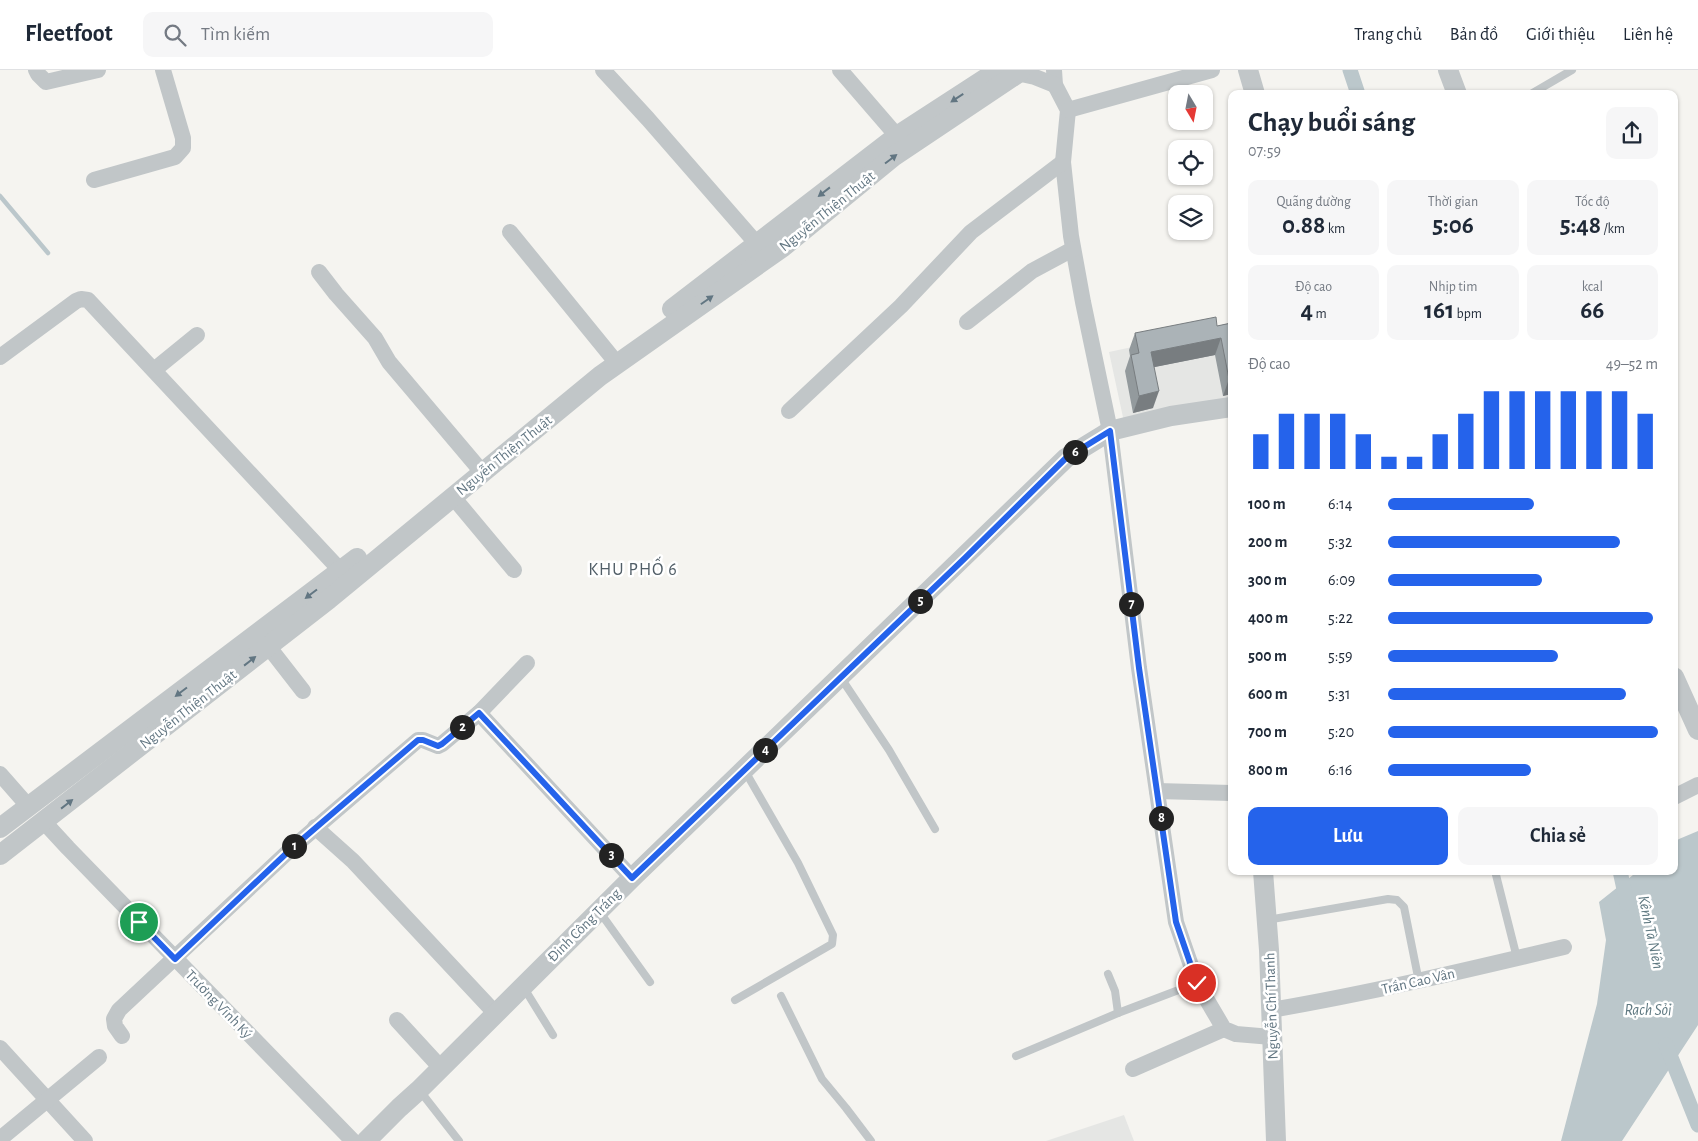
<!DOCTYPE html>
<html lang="vi">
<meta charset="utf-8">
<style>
body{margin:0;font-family:"Alegreya Sans",sans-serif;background:#f6f6f7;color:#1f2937;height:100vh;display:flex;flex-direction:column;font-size:19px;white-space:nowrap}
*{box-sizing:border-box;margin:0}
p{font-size:16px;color:#747a83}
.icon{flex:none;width:28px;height:28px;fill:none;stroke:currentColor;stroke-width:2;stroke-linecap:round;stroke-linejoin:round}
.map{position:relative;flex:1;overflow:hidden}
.details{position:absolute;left:1228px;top:20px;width:450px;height:785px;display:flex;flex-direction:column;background:#fff;border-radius:10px;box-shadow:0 1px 4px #0004}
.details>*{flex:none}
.needle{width:32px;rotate:170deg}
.controls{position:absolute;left:1168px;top:15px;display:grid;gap:10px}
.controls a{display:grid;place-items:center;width:45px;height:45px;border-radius:10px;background:#fff;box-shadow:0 1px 4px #0004;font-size:25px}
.pin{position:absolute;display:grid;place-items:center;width:42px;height:42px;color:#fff;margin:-21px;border:2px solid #fff;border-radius:50%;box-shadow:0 1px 5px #0007}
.km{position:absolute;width:25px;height:25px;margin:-12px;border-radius:50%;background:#222;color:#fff;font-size:14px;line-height:25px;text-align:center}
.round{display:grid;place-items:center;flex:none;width:52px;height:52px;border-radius:10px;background:#f6f6f7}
.summary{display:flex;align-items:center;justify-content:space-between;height:85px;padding:0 20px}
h1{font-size:28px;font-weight:700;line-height:38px}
.metrics{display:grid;grid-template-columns:repeat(3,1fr);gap:8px;height:85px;padding:5px 20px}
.metrics div{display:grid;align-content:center;border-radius:10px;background:#f6f6f7;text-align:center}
.metrics b{font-size:25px;font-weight:700}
.metrics small{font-size:14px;font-weight:400}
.metrics p{font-size:14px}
.chart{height:140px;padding:10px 20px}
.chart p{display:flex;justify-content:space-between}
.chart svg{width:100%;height:90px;margin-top:5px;stroke:#2563eb;stroke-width:6}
.primary-button{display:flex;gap:10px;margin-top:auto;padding:10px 20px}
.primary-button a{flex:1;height:58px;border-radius:10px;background:#2563eb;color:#fff;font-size:20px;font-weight:700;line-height:58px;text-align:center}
.primary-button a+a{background:#f6f6f7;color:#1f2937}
ul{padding:0 20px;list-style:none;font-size:16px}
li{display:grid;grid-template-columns:80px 60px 1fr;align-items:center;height:38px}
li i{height:12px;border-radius:6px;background:#2563eb}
header{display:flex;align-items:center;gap:30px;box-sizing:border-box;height:70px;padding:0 25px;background:#fff;border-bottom:1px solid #e0e1e3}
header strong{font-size:24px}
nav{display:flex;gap:28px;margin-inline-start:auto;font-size:18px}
.search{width:350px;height:45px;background:#f6f6f7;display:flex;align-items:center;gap:12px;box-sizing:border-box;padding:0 18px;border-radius:10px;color:#747a83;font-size:19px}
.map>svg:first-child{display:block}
.built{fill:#e5e6e4}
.water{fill:#bbc7cb}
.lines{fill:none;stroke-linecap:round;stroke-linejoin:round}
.stream{stroke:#bbc7cb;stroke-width:4.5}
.canal{stroke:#bbc7cb;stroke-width:15}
.service{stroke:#c1c6c8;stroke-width:8}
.minor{stroke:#c1c6c8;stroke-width:16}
.tertiary{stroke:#c1c6c8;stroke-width:20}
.wall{fill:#939a9d}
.shaded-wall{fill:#787d80}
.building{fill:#abb3b7;stroke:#787d80}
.oneway{fill:#627682}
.route-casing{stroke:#fff;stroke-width:10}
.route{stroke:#2563eb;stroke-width:6}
.labels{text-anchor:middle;stroke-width:5;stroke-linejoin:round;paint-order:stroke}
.street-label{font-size:15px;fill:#627682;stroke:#fff}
.water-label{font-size:16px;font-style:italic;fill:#5e7880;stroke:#fff}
.quarter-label{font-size:18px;letter-spacing:1px;fill:#515e67;stroke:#fff}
</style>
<header>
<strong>Fleetfoot</strong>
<div class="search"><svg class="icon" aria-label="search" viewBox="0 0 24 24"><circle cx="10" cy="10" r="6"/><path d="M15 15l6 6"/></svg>Tìm kiếm</div>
<nav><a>Trang chủ</a><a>Bản đồ</a><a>Giới thiệu</a><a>Liên hệ</a></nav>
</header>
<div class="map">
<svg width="1698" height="1071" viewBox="0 0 1698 1071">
<rect width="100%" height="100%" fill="#f5f4f0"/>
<g class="built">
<path d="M1231,256V329L1124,352L1109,282Z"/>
<path d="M1124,1045L1134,1071H1046Z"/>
</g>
<path class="water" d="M1698,761V955L1622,1071H1561L1597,934L1606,870L1599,832L1638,801H1674V773L1679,769Z"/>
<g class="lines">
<path class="stream" d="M0,126L48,183"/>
<g class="canal">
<path d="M1350,0L1358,24"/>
<path d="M1620,801L1627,833"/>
<path d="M1666,975L1698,1055"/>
</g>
<g class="service">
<path d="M1531,24L1572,0"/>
<path d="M841,608L889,680L935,759"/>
<path d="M1495,801L1517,888"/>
<path d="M599,841L650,912"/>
<path d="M1267,850L1388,829L1397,830L1404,837L1419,912"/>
<path d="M1108,904L1115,921L1118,943"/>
<path d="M524,918L553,965"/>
<path d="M781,926L822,1009L846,1038L871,1071"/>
<path d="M735,930L832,874L833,865L798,793L745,701"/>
<path d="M1016,986L1118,943L1197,913"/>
<path d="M420,1021L459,1071"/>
</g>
<g class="minor">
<path d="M36,0L38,4L46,12L98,0"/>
<path d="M603,0L648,49L757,174"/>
<path d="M840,0L897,66"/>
<path d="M1054,0L1055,15L1068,40L1063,92L1071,166L1083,232L1110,361L1139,598L1176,852L1197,913L1224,959L1236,964L1272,967"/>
<path d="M1007,1L1035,7L1055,15"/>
<path d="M1068,40L1212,0"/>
<path d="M94,110L175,87L183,78V68L163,0"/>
<path d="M510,162L611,286"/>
<path d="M319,202L336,224L375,268L389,292L482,402"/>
<path d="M967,252L1032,201L1073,179"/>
<path d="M0,287L76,231L81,229L88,230L341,501"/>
<path d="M154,300L197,265"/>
<path d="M789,341L901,236L971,162L1063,92"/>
<path d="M453,427L514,500"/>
<path d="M268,576L303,621"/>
<path d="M479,643L527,593"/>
<path d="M0,704L29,737"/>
<path d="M1157,721L1231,723"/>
<path d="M1674,727L1698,715"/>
<path d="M44,752L68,778L353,1071"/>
<path d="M315,757L353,791L496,944"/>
<path d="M1271,940C1370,923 1467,900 1564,877"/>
<path d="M397,950L441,998"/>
<path d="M122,966L115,956L114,949L119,940L291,779L418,670H423L438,676L442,674L479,643L632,808"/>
<path d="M0,978L85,1071"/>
<path d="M1133,999L1224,959"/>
<path d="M0,1069L99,987"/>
</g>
<g class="tertiary">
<path d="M1248,0L1255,24"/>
<path d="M1448,0L1457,24"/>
<path d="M672,239L897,66L997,1"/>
<path d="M1674,607L1698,660"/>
<path d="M0,758L357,488"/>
<path d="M0,785L329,529L600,306L783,177L893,87L1020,2"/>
<path d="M1263,801L1269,880L1276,1071"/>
<path d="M366,1071L399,1038L419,1020L632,808L1066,388L1110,361L1171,346L1231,337"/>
</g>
</g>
<path class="wall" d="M1231,253V324L1223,326L1215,285L1154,297L1153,338L1133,343L1125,301L1130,286L1129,280L1135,263L1217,256Z"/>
<g class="shaded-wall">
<path d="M1221,268L1215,285L1145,299L1151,282Z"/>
<path d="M1229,309H1231V324L1223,326Z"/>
<path d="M1159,321L1153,338L1133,343L1139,326Z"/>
</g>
<path class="building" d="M1216,247L1217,256L1231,253V309H1229L1221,268L1151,282L1159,321L1139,326L1131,285L1139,283L1135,263Z"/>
<defs><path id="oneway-solid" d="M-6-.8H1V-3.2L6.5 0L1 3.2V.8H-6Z" transform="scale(1.25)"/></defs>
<g class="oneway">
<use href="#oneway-solid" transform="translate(957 28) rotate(147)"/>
<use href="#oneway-solid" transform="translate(891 89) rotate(-37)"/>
<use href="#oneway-solid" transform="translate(824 122) rotate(142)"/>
<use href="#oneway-solid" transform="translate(707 230) rotate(-35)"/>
<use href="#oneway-solid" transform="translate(311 524) rotate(143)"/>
<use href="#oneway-solid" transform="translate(250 591) rotate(-38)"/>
<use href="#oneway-solid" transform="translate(181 622) rotate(143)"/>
<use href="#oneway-solid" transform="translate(67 734) rotate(-38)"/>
</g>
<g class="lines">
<g class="route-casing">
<path id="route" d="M139,852L175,889L291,779L418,670H423L438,676L442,674L479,643L632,808L965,488L1066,388L1110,361L1139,598L1176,852L1197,913"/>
</g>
<use href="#route" class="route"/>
</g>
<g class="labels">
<g class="street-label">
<text transform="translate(827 141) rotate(-39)" y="5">Nguyễn Thiện Thuật</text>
<text transform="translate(504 385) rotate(-39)" y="5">Nguyễn Thiện Thuật</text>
<text transform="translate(188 639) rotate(-38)" y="5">Nguyễn Thiện Thuật</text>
<text transform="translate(584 855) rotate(-45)" y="5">Đinh Công Tráng</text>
<text transform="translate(1418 911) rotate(-13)" y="5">Trần Cao Vân</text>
<text transform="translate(219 934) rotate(46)" y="5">Trương Vĩnh Ký</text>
<text transform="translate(1271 936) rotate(-92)" y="5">Nguyễn Chí Thanh</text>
</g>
<g class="water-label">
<text transform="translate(1652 862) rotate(78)" y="6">Kênh Tà Niên</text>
<text x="1648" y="945">Rạch Sỏi</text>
</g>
<g class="quarter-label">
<text x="633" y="505">KHU PHỐ 6</text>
</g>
</g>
</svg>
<div class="controls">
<a><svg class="needle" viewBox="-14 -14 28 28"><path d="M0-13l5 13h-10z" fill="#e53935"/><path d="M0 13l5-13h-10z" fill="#747a83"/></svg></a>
<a><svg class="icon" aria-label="locate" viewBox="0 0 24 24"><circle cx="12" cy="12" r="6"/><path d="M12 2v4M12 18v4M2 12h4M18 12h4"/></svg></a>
<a><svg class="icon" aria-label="layers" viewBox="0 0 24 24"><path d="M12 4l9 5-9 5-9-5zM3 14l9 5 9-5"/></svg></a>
</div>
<div class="pin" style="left:139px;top:852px;background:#1e9e55"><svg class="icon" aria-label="arrive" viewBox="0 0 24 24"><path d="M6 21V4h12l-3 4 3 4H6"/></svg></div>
<div class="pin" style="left:1197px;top:913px;background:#d93025"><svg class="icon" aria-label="check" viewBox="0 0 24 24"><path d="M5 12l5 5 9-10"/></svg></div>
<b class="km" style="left:294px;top:776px">1</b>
<b class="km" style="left:462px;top:657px">2</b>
<b class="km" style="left:611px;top:785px">3</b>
<b class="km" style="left:765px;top:680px">4</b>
<b class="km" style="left:920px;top:531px">5</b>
<b class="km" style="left:1075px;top:382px">6</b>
<b class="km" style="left:1131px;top:534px">7</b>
<b class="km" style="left:1161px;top:748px">8</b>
<section class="details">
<div class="summary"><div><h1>Chạy buổi sáng</h1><p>07:59</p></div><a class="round"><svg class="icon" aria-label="share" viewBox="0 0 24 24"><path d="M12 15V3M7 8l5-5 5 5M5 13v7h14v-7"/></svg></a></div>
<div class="metrics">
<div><p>Quãng đường</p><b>0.88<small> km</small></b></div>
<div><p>Thời gian</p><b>5:06</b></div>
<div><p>Tốc độ</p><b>5:48<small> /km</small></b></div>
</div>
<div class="metrics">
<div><p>Độ cao</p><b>4<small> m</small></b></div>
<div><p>Nhịp tim</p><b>161<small> bpm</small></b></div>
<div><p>kcal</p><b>66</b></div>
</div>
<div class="chart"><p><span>Độ cao</span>49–52 m</p>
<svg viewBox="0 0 160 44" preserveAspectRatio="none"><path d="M5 44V27M15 44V17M25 44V17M35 44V17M45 44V27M55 44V38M65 44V38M75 44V27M85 44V17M95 44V6M105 44V6M115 44V6M125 44V6M135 44V6M145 44V6M155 44V17"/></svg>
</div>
<ul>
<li><b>100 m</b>6:14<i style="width:54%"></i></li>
<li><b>200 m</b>5:32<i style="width:86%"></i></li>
<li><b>300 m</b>6:09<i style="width:57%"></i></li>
<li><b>400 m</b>5:22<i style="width:98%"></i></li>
<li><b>500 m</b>5:59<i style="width:63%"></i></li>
<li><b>600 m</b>5:31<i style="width:88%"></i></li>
<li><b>700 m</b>5:20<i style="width:100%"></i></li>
<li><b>800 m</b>6:16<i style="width:53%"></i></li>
</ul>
<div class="primary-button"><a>Lưu</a><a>Chia sẻ</a></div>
</section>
</div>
